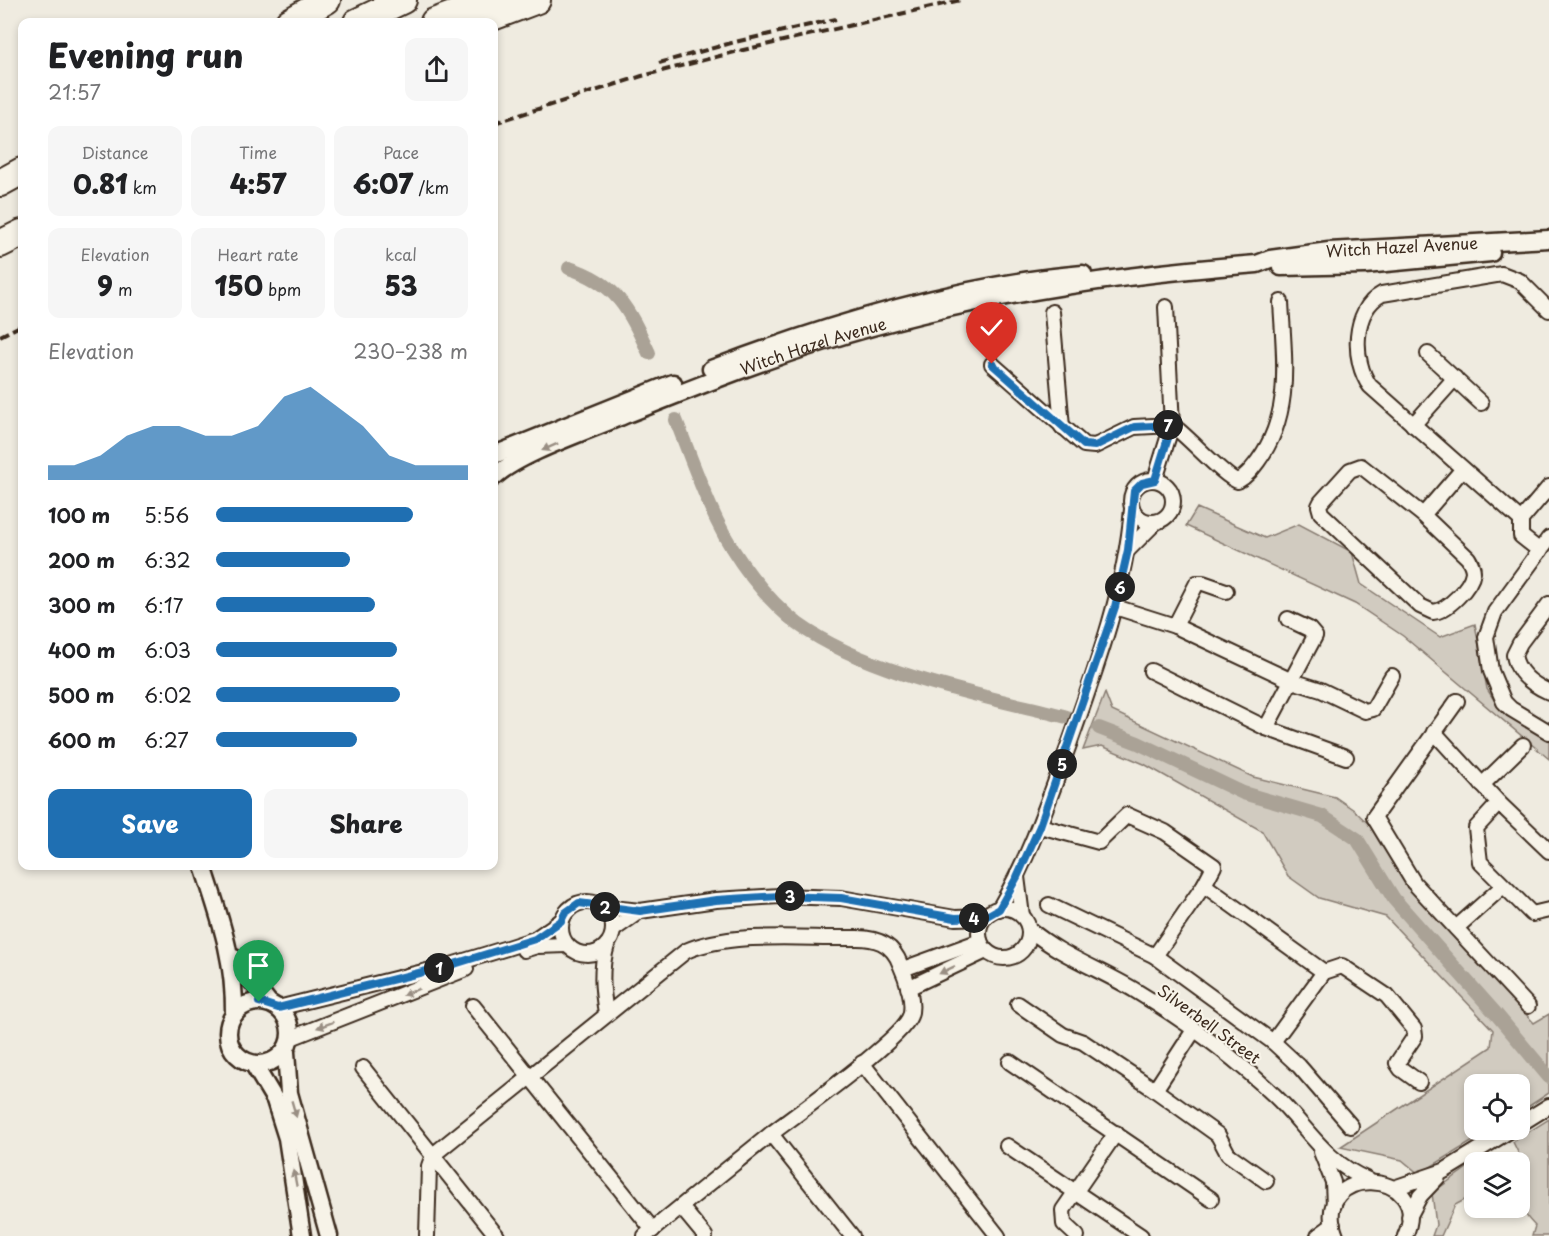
<!DOCTYPE html>
<meta charset="utf-8">
<style>
body{margin:0;font-family:"Playpen Sans",sans-serif;background:#f6f6f6;color:#202124;height:100vh;display:flex;flex-direction:column;font-size:22px;white-space:nowrap}
*{box-sizing:border-box;margin:0}
p{font-size:20px;color:#757577}
.icon{flex:none;width:33px;height:33px;fill:none;stroke:currentColor;stroke-width:2;stroke-linecap:round;stroke-linejoin:round}
.map{position:relative;flex:1;overflow:hidden}
.details{position:absolute;left:18px;top:18px;width:480px;height:852px;display:flex;flex-direction:column;background:#fff;border-radius:12px;box-shadow:0 3px 9px #0003}
.details>*{flex:none}
.controls{position:absolute;left:1464px;top:1074px;display:grid;gap:12px}
.controls a{display:grid;place-items:center;width:66px;height:66px;border-radius:12px;background:#fff;box-shadow:0 3px 9px #0003;font-size:30px}
.pin{position:absolute;display:grid;place-items:center;width:51px;height:51px;color:#fff;margin:-62px -26px;border-radius:50% 50% 50% 0;rotate:-45deg;box-shadow:0 0 6px #0007}
.pin .icon{rotate:45deg}
.km{position:absolute;width:30px;height:30px;margin:-15px;border-radius:50%;background:#222;color:#fff;font-size:16px;line-height:30px;text-align:center}
.round{display:grid;place-items:center;flex:none;width:63px;height:63px;border-radius:12px;background:#f6f6f6}
.overview{display:flex;align-items:center;justify-content:space-between;height:102px;padding:0 30px}
h1{font-size:33px;font-weight:800;line-height:45px}
.figures{display:grid;grid-template-columns:repeat(3,1fr);gap:9px;height:102px;padding:6px 30px}
.figures div{display:grid;align-content:center;border-radius:12px;background:#f6f6f6;text-align:center}
.figures b{font-size:26px;font-weight:800}
.figures small{font-size:16px;font-weight:400}
.figures p{font-size:16px}
.chart{height:168px;padding:12px 30px}
.chart p{display:flex;justify-content:space-between}
.chart svg{width:100%;height:108px;margin-top:6px;fill:#1f6fb2;opacity:.7}
.button{display:flex;gap:12px;margin-top:auto;padding:12px 30px}
.button a{flex:1;height:69px;border-radius:12px;background:#1f6fb2;color:#fff;font-size:24px;font-weight:800;line-height:69px;text-align:center}
.button a+a{background:#f6f6f6;color:#202124}
ul{padding:0 30px;list-style:none;font-size:20px}
li{display:grid;grid-template-columns:96px 72px 1fr;align-items:center;height:45px}
li i{height:15px;border-radius:8px;background:#1f6fb2}
.map>svg:first-child{display:block}
.green{fill:#d1cbc0;stroke:#867a6f;stroke-width:1.5}
.lines{fill:none;stroke-linecap:round;stroke-linejoin:round}
.canal{stroke:#aaa296;stroke-width:14}
.minor-casing{stroke:#3b2a1e;stroke-width:18}
.tertiary-casing{stroke:#3b2a1e;stroke-width:21}
.motorway-casing{stroke:#3b2a1e;stroke-width:30}
.minor{stroke:#f7f3e8;stroke-width:14}
.tertiary{stroke:#f7f3e8;stroke-width:16}
.motorway{stroke:#f7f3e8;stroke-width:26}
.rail{stroke:#3b2a1e;stroke-width:4;stroke-dasharray:9 4.5;stroke-linecap:butt}
.oneway{fill:#998e83}
.route-casing{stroke:#fff;stroke-width:12}
.route{stroke:#1f6fb2;stroke-width:8}
.labels{text-anchor:middle;stroke-width:4.5;stroke-linejoin:round;paint-order:stroke}
.street-label{font-size:16px;fill:#3b2a1e;stroke:#f7f3e8}
</style>
<div class="map">
<svg width="1549" height="1236" viewBox="0 0 1549 1236">
<rect width="100%" height="100%" fill="#efebe0"/>
<filter id="ink" filterUnits="userSpaceOnUse"><feTurbulence type="fractalNoise" baseFrequency=".0167" numOctaves="2"/><feDisplacementMap in="SourceGraphic" scale="12" xChannelSelector="R" yChannelSelector="G"/><feConvolveMatrix kernelMatrix="1 2 1 2 8 2 1 2 1" color-interpolation-filters="sRGB"/></filter>
<g filter="url(#ink)">
<g class="green">
<path d="M1197,508L1265,538L1299,524L1352,552L1361,584L1440,637L1475,624L1487,689L1501,711L1549,741V759L1403,636L1355,604L1186,526Z"/>
<path d="M1105,693L1112,711L1253,777L1335,797L1354,810L1381,836L1410,890L1534,1023L1549,1014V1093L1520,1112V1084H1474V1130H1491L1419,1174L1402,1160L1340,1147L1491,1047L1493,1030L1386,917L1319,898L1288,876L1262,831L1144,764L1102,746L1083,750Z"/>
<path d="M1549,1119V1236H1532L1535,1226C1517,1208 1515,1193 1528,1173L1513,1142Z"/>
<path d="M1474,1163V1195L1455,1205L1441,1236H1432L1436,1225L1432,1193Z"/>
</g>
<g class="lines">
<g class="canal">
<path d="M569,268C617,283 629,310 649,353"/>
<path d="M676,420C689,453 701,488 717,521C735,558 765,599 798,624C867,674 984,696 1067,717"/>
<path d="M1099,728L1138,743L1243,793L1322,816L1357,839L1394,899L1497,1015L1549,1077"/>
</g>
<g class="minor-casing">
<g id="minor">
<path d="M1166,307L1172,425C1188,436 1226,479 1238,481C1247,476 1252,469 1258,461C1293,414 1284,358 1281,302"/>
<path d="M1052,312L1062,427"/>
<path d="M1428,354L1481,403"/>
<path d="M992,364L1084,445L1095,446L1134,427L1172,425L1155,480"/>
<path d="M1413,425L1455,378"/>
<path d="M1361,466L1423,515L1468,558C1471,563 1473,566 1473,572C1471,587 1447,611 1433,612L1420,606L1321,513L1319,506L1321,502L1350,470Z"/>
<circle cx="1152" cy="501" r="21"/>
<path d="M1423,515L1462,470"/>
<path d="M1521,520L1370,386C1352,361 1352,310 1382,294L1502,274L1520,281L1549,310"/>
<path d="M1549,538L1495,612L1486,637L1491,671L1504,702L1511,709L1549,732"/>
<path d="M1128,550L1156,522"/>
<path d="M1540,551L1521,536V520L1549,487"/>
<path d="M1549,604L1520,643L1514,655C1517,673 1533,685 1549,692"/>
<path d="M1115,607L1175,626L1292,681L1321,690L1365,711L1373,709L1392,676"/>
<path d="M1175,626L1197,583H1203L1226,591"/>
<path d="M1151,671L1266,728L1315,636L1309,629L1288,619"/>
<path d="M1457,701L1374,817L1414,883L1528,1006"/>
<path d="M1266,728L1346,757"/>
<path d="M1434,732L1499,803L1549,851"/>
<path d="M1482,785L1523,745"/>
<path d="M1499,803L1476,828L1480,862L1532,914L1549,910"/>
<path d="M1040,826L1099,842L1127,815L1165,832L1214,866L1204,885L1155,956"/>
<path d="M1017,877L1022,916"/>
<path d="M1204,885L1324,972"/>
<circle cx="587" cy="928" r="26"/>
<path d="M1049,905L1155,956L1273,1042L1299,1066L1351,1126"/>
<path d="M603,907L640,911L716,900L780,896L841,898L955,918L985,917"/>
<circle cx="1004" cy="933" r="25"/>
<path d="M999,909C1030,856 1049,799 1070,742C1097,666 1125,589 1132,509"/>
<path d="M1456,928L1502,887"/>
<path d="M1029,929C1061,956 1100,969 1136,991C1184,1020 1233,1056 1274,1095C1308,1127 1323,1161 1368,1180"/>
<path d="M613,930L640,911"/>
<path d="M524,950L537,946L567,945"/>
<path d="M903,969L980,941"/>
<path d="M908,988L986,951"/>
<path d="M1018,1004L1063,1035L1083,1042L1155,1090L1218,1135L1228,1154L1266,1181"/>
<path d="M473,1006L653,1230"/>
<path d="M278,1008L451,965L507,948L535,939L561,921"/>
<path d="M606,1013C602,989 600,969 607,945"/>
<path d="M291,1038L466,969"/>
<path d="M1273,1042L1324,972L1342,966L1387,996L1414,1029L1415,1036L1397,1063L1401,1069L1419,1082"/>
<path d="M1010,1062L1211,1199"/>
<path d="M862,1063L998,1236"/>
<path d="M363,1068L497,1236"/>
<path d="M1155,1090L1194,1030"/>
<path d="M1520,1124L1549,1106"/>
<path d="M771,1134L852,1236"/>
<path d="M1007,1146L1141,1236"/>
<path d="M1321,1152L1333,1182L1334,1205"/>
<path d="M1394,1188L1444,1171L1511,1130"/>
<path d="M681,1207L705,1236"/>
<path d="M1409,1217L1420,1196L1438,1177"/>
<path d="M427,1236L429,1166L433,1155L686,951C731,931 803,939 853,938C874,937 892,942 900,964C906,977 915,1002 910,1016C902,1039 797,1114 772,1133C730,1167 687,1201 645,1236"/>
<path d="M1077,1236L1064,1224L1063,1210L1116,1133"/>
<path d="M1318,1236L1333,1225"/>
<path d="M1336,1236C1307,1162 1436,1167 1405,1236"/>
</g>
</g>
<g class="tertiary-casing">
<g id="tertiary">
<path d="M1281,267L1365,265L1491,253"/>
<path d="M711,369C827,325 960,284 1083,274"/>
<path d="M494,455L673,383"/>
<path id="s1" d="M494,477C518,454 587,431 620,417C688,390 755,363 825,341C964,297 1112,275 1257,264L1270,259L1329,251L1549,239"/>
<path d="M203,866C220,919 235,958 234,1015"/>
<path d="M234,958L269,1003"/>
<circle cx="259" cy="1033" r="31"/>
<path d="M286,1052L289,1093L329,1236"/>
<path d="M254,1065L275,1100L287,1138L302,1236"/>
</g>
</g>
<g class="motorway-casing">
<g id="motorway">
<path d="M289,22L327,0"/>
<path d="M357,22L403,0"/>
<path d="M434,22L492,0"/>
<path d="M479,22L537,0"/>
<path d="M0,183L22,171"/>
<path d="M0,244L22,233"/>
</g>
</g>
<use href="#minor" class="minor"/>
<use href="#tertiary" class="tertiary"/>
<use href="#motorway" class="motorway"/>
<g class="rail">
<path d="M659,63L735,42L836,19"/>
<path d="M494,123L642,76L739,51L961,0"/>
<path d="M0,336L22,325"/>
</g>
</g>
<defs><path id="oneway-solid" d="M-6-.8H1V-3.2L6.5 0L1 3.2V.8H-6Z" transform="scale(1.5)"/></defs>
<g class="oneway">
<use href="#oneway-solid" transform="translate(550 447) rotate(156)"/>
<use href="#oneway-solid" transform="translate(947 970) rotate(154)"/>
<use href="#oneway-solid" transform="translate(411 992) rotate(157)"/>
<use href="#oneway-solid" transform="translate(325 1025) rotate(160)"/>
<use href="#oneway-solid" transform="translate(294 1109) rotate(74)"/>
<use href="#oneway-solid" transform="translate(295 1178) rotate(-101)"/>
</g>
</g>
<g class="lines" filter="url(#ink)">
<g class="route-casing">
<path id="route" d="M259,1002L278,1008L451,965L535,939L561,921L565,913L579,903L640,911L716,900L780,896L841,898L955,918L985,917L999,909L1017,877L1040,826L1115,607L1128,550L1134,491L1142,483L1155,480L1172,425L1134,427L1095,446L1084,445L992,364"/>
</g>
<use href="#route" class="route"/>
</g>
<g class="labels">
<g class="street-label">
<text dy="6" stroke="none"><textPath href="#s1" startOffset="945">Witch Hazel Avenue</textPath></text>
<text dy="6" stroke="none"><textPath href="#s1" startOffset="346">Witch Hazel Avenue</textPath></text>
<text transform="translate(1209 1024) rotate(36)" y="6">Silverbell Street</text>
</g>
</g>
</svg>
<div class="controls">
<a><svg class="icon" aria-label="locate" viewBox="0 0 24 24"><circle cx="12" cy="12" r="6"/><path d="M12 2v4M12 18v4M2 12h4M18 12h4"/></svg></a>
<a><svg class="icon" aria-label="layers" viewBox="0 0 24 24"><path d="M12 4l9 5-9 5-9-5zM3 14l9 5 9-5"/></svg></a>
</div>
<div class="pin" style="left:259px;top:1002px;background:#1e9e55"><svg class="icon" aria-label="arrive" viewBox="0 0 24 24"><path d="M6 21V4h12l-3 4 3 4H6"/></svg></div>
<div class="pin" style="left:992px;top:364px;background:#d93025"><svg class="icon" aria-label="check" viewBox="0 0 24 24"><path d="M5 12l5 5 9-10"/></svg></div>
<b class="km" style="left:439px;top:968px">1</b>
<b class="km" style="left:605px;top:907px">2</b>
<b class="km" style="left:790px;top:896px">3</b>
<b class="km" style="left:974px;top:918px">4</b>
<b class="km" style="left:1062px;top:764px">5</b>
<b class="km" style="left:1120px;top:587px">6</b>
<b class="km" style="left:1168px;top:425px">7</b>
<section class="details">
<div class="overview"><div><h1>Evening run</h1><p>21:57</p></div><a class="round"><svg class="icon" aria-label="share" viewBox="0 0 24 24"><path d="M12 15V3M7 8l5-5 5 5M5 13v7h14v-7"/></svg></a></div>
<div class="figures">
<div><p>Distance</p><b>0.81<small> km</small></b></div>
<div><p>Time</p><b>4:57</b></div>
<div><p>Pace</p><b>6:07<small> /km</small></b></div>
</div>
<div class="figures">
<div><p>Elevation</p><b>9<small> m</small></b></div>
<div><p>Heart rate</p><b>150<small> bpm</small></b></div>
<div><p>kcal</p><b>53</b></div>
</div>
<div class="chart"><p><span>Elevation</span>230–238 m</p>
<svg viewBox="0 0 160 44" preserveAspectRatio="none"><path d="M0 44V38L10 38L20 34L30 26L40 22L50 22L60 26L70 26L80 22L90 10L100 6L110 14L120 22L130 34L140 38L150 38L160 38V44z"/></svg>
</div>
<ul>
<li><b>100 m</b>5:56<i style="width:78%"></i></li>
<li><b>200 m</b>6:32<i style="width:53%"></i></li>
<li><b>300 m</b>6:17<i style="width:63%"></i></li>
<li><b>400 m</b>6:03<i style="width:72%"></i></li>
<li><b>500 m</b>6:02<i style="width:73%"></i></li>
<li><b>600 m</b>6:27<i style="width:56%"></i></li>
</ul>
<div class="button"><a>Save</a><a>Share</a></div>
</section>
</div>
